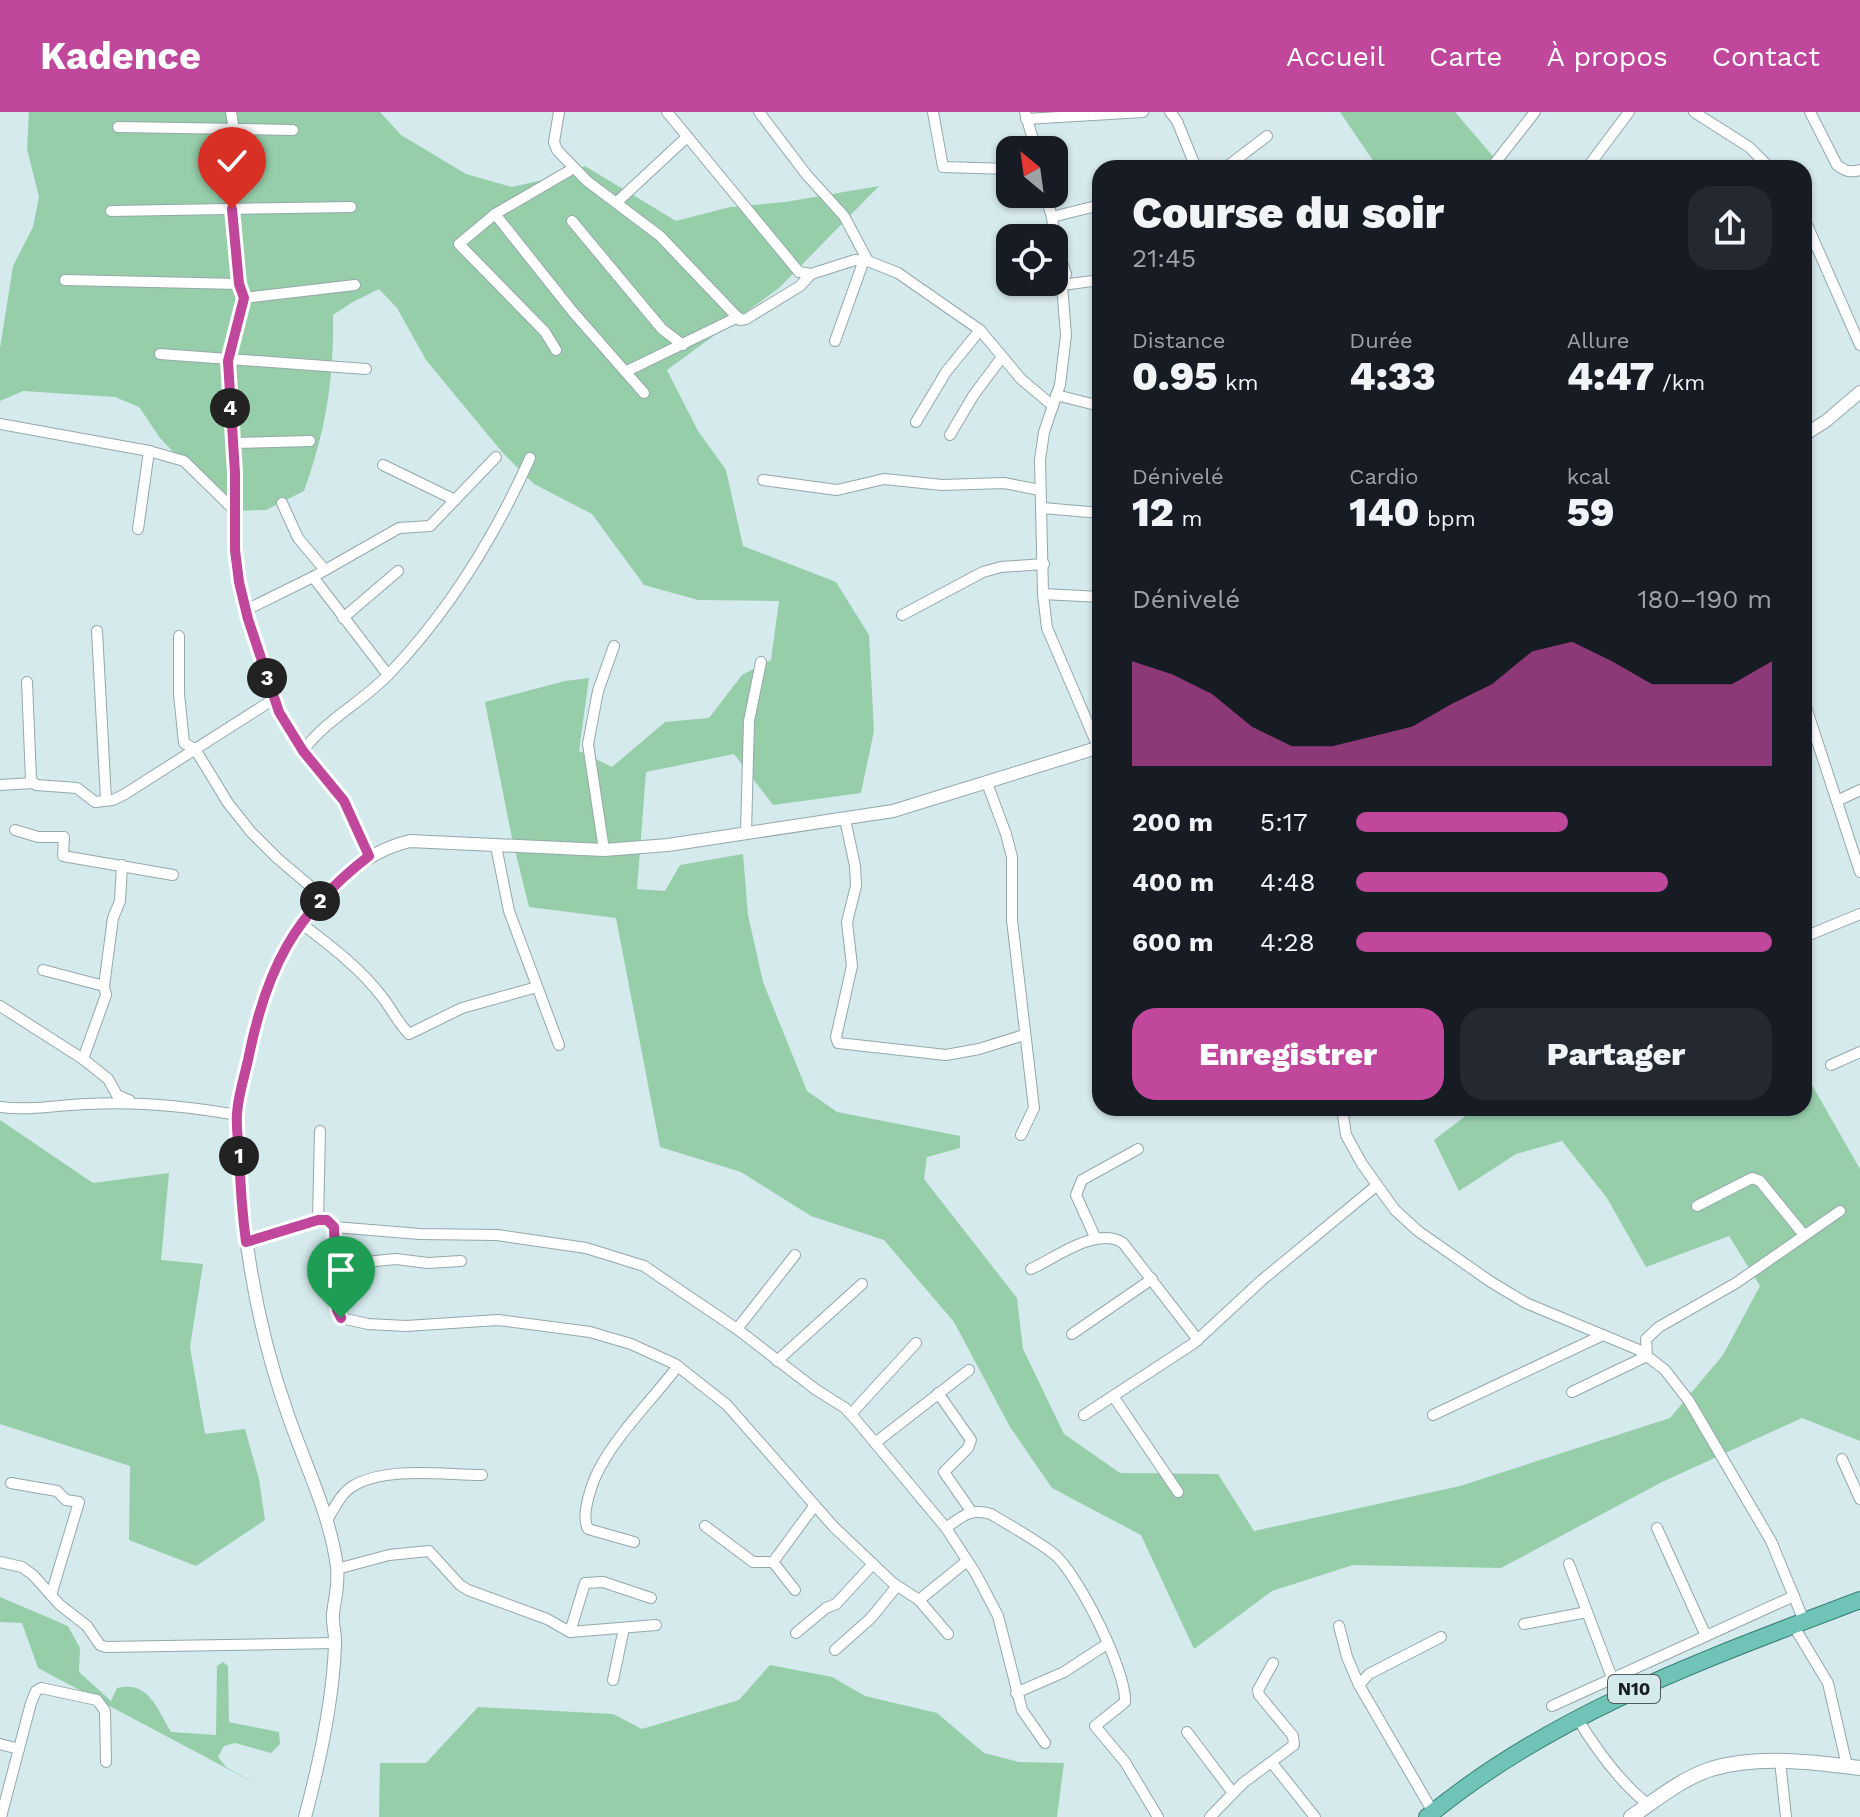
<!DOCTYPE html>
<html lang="fr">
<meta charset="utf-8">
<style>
body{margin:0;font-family:"Work Sans",sans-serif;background:#242831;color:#f1f3f6;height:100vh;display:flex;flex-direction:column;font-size:30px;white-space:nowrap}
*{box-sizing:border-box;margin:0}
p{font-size:26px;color:#9ea1a6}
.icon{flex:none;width:44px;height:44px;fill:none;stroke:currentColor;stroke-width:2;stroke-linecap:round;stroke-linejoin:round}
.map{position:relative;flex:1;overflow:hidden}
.panel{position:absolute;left:1092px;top:48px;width:720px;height:956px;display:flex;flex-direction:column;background:#171b24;border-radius:24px;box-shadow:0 2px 6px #0004}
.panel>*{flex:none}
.needle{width:52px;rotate:331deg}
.buttons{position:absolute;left:996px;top:24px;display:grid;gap:16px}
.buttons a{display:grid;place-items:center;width:72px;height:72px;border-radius:16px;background:#171b24;box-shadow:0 2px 6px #0004;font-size:40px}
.pin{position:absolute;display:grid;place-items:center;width:68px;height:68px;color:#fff;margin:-82px -34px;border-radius:50% 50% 50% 0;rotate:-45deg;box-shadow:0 0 8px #0007}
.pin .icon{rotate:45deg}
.km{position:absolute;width:40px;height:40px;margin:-20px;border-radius:50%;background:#222;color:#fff;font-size:22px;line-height:40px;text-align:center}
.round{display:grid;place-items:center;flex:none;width:84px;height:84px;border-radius:24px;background:#242831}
.head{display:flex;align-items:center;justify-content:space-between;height:136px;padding:0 40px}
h1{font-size:44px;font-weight:800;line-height:60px}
.figures{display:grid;grid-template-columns:repeat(3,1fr);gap:12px;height:136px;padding:8px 40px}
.figures div{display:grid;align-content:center}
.figures b{font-size:40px;font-weight:800}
.figures small{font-size:22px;font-weight:400}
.figures p{font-size:22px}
.chart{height:224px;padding:16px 40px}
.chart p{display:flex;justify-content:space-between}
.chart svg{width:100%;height:144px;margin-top:8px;fill:#c0479c;opacity:.7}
.button{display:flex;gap:16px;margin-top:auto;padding:16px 40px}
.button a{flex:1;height:92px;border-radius:24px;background:#c0479c;color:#fff;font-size:32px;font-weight:800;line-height:92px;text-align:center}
.button a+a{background:#242831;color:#f1f3f6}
ul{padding:0 40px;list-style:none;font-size:26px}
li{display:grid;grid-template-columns:128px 96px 1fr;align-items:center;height:60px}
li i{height:20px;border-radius:10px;background:#c0479c}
header{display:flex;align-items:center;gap:48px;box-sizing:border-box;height:112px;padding:0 40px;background:#c0479c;color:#fff}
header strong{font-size:38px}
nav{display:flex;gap:44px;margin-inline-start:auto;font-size:28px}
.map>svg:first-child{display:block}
.green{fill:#96ceaa}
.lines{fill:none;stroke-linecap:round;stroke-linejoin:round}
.minor-casing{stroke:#94a8ab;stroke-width:12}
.tertiary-casing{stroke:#94a8ab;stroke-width:14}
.secondary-casing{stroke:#94a8ab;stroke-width:16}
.trunk-casing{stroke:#398076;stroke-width:18}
.minor{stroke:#fff;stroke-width:10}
.tertiary{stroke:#fff;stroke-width:12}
.secondary{stroke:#fff;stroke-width:14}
.trunk{stroke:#70c3b7;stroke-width:16}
.route-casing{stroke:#fff;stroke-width:16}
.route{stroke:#c0479c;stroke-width:10}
.labels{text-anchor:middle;stroke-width:7;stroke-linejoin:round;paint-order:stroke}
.shield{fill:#d5eaed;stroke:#4f5b5d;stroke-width:2}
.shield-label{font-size:18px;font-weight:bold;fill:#161e1f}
</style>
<header>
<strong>Kadence</strong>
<nav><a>Accueil</a><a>Carte</a><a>À propos</a><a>Contact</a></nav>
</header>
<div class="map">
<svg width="1860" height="1705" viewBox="0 0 1860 1705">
<rect width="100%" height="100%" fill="#d5eaed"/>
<g class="green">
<path d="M29,0H380L401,23L466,62L512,75L560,64L585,54L676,109L730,95L785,90L879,74L779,176L667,258L698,319L726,358L743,434L836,470L869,523L874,619L861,681L773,693L734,642L646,660L637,777L665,779L680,753L743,742L748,803L763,870L807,979L837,1000L960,1024V1036L927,1045L924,1067L1017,1186L1023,1237L1064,1322L1120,1361L1218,1362L1254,1419L1460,1374L1670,1306L1723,1243L1760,1174L1729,1124L1646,1155L1607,1086L1562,1029L1516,1042L1459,1079L1434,1028L1476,996H1804V959L1860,1057V1329L1802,1306L1662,1370L1501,1456L1353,1453L1272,1479L1194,1537L1141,1423L1052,1376L1010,1315L954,1210L884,1128L811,1104L741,1060L660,1035L616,806L529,795L512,726L485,590L565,569L589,566L579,639L612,655L665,610L709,606L742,563L771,548L779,489L698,488L644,473L592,402L534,372L502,340L426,248L397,196L379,177L351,191L333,203C334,268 326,318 304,379L266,398L230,399L160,326L139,295L115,285L23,279L0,289V236L13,154L33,115L39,85L27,37Z"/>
<path d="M1340,0H1455L1503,56H1378Z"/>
<path d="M0,1008L93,1071L169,1061L161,1148L203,1152L190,1235L205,1322L245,1317L259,1367L265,1408L196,1454L129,1428L130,1354L0,1312Z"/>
<path d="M0,1485L68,1514L80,1536L79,1560L111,1589L117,1576C149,1568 157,1597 171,1620L216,1623L217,1554L223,1550L228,1554L229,1610L279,1620L280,1632L271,1641L235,1631L224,1634L218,1645L226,1655L260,1674L38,1556L22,1511L0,1510Z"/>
<path d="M770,1553L832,1565L865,1584L937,1601L984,1641L1019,1650L1064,1651L1057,1705H379L380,1651H426L478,1595L613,1602L642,1617L739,1588Z"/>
</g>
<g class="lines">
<g class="minor-casing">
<g id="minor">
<path d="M231,0L234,18L232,97L239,172L244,186L228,249L235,361V438L239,470L248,507L279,600L303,639L344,689L369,744"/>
<path d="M559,0L554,30L557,38L587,69L660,124L740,208L746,207L800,174L811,162"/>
<path d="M667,0L799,160L811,162L855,148L868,149L898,161L980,218L1021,267L1053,294"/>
<path d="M759,0L806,62L844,104L868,149"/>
<path d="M933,0L943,55L1010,57"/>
<path d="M1025,0L1036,38"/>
<path d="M1170,0L1177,9L1196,56"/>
<path d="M1694,0L1749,35L1770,56"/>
<path d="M1810,0L1837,53C1845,59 1850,61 1860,58"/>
<path d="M1026,7L1143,0"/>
<path d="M118,15L293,18"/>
<path d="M1225,56L1267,24"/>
<path d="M1491,56L1535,0"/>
<path d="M1587,56L1629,0"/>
<path d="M1045,82L1052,105L1055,129L1066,162L1062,173L1066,223L1060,273L1044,320L1040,348L1043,482L1047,516L1098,635"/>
<path d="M617,90L687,25"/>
<path d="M111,99L351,95"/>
<path d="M495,102L573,200L644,281"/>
<path d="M1052,105L1100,93"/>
<path d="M1804,106L1860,233"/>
<path d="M572,109L662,217L683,233"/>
<path d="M65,168L239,172"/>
<path d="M1062,173L1100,168"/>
<path d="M244,186L355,173"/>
<path d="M835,229L864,148"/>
<path d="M556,238L545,220L459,132L495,102L574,56"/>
<path d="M160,242L366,257"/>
<path d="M627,259L738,205"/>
<path d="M1056,283L1100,294"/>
<path d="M916,310L946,260L980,218"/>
<path d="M0,312L149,339L184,349L235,399"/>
<path d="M950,323L973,284L1002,245"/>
<path d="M232,331L310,329"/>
<path d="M383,353L455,388"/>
<path d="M763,368L837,378L884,367L942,373L1004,371L1040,378"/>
<path d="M282,391L298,426L325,458"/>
<path d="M1043,396L1100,401"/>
<path d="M138,417L149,339"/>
<path d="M313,465L388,563"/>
<path d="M1043,482L1100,485"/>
<path d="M246,498L313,465L399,416L430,414L496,345"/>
<path d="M902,503L983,460L1001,455L1044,452"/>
<path d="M343,506L398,459"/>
<path d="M97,519L106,688"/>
<path d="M179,524V582L184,631L195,637L228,691L251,720L277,746L323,785"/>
<path d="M27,570L31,668L36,673L77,676L95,690L113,688L125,682L274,587"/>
<path d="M1804,589L1860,760"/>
<path d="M303,639C327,606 363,590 390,561C449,499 495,424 530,346"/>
<path d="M987,671L1006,722L1012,745V808L1034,996L1021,1023"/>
<path d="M0,673L33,671"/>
<path d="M1837,689L1860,678"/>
<path d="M845,707L855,754L856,774L847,810L852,854L836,925L838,931L946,943L979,937L1024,923"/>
<path d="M15,718L38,725H64L63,744L173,763"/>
<path d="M746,720L749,609L761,550"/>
<path d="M496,734L509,799L559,933"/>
<path d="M604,738L588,632L598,579L614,534"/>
<path d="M302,812C331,834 361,857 383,886C392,898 399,912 409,922L462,896L537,875"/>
<path d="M1804,825L1860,802"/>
<path d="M43,858L104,874"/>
<path d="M0,894L83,947L108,967L117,983L129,988"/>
<path d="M83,947L106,883L104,874L113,806L120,789L122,753"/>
<path d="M1831,953L1860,940"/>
<path d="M0,995C29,999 58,993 87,992C138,989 187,994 237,1003"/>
<path d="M1342,996L1346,1023L1362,1052L1395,1098L1418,1119L1491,1170L1526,1191L1639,1238L1665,1258L1689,1289L1771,1429L1804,1509"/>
<path d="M1697,1094L1752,1066L1760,1069L1804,1123"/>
<path d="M318,1108L320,1019"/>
<path d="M334,1115L337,1198L341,1206L368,1212L406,1214L498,1208L590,1220L631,1232L675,1252L727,1293L833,1414L893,1471L919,1488L948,1522"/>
<path d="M1095,1125L1076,1083L1082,1068L1138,1037"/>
<path d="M246,1130L300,1112L327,1108L334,1115L420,1122L497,1123L586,1136L644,1154L737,1217L815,1277L845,1296L856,1308L946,1416L976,1462L998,1504L1022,1598L1045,1631"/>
<path d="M335,1153L396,1147L428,1151L461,1149"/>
<path d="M1031,1157C1057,1145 1097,1114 1123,1131L1198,1228"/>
<path d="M737,1217L795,1143"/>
<path d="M1072,1222L1152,1167"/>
<path d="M777,1249L862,1172"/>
<path d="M1572,1280L1647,1244L1646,1227L1659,1215L1736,1171L1840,1099"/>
<path d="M938,1281L971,1328L968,1336L944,1360L971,1399"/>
<path d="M1113,1284L1178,1380"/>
<path d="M851,1302L916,1231"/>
<path d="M1084,1303L1194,1231L1262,1168L1376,1074"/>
<path d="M1433,1303L1603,1223"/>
<path d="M875,1331L969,1258"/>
<path d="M1842,1347L1860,1387"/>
<path d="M11,1371L57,1379L66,1388L79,1390L51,1483"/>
<path d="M327,1408C334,1397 341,1381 353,1374C387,1354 443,1363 482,1363"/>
<path d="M705,1414L753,1450H773"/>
<path d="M946,1416C962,1404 971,1396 991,1402C1012,1415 1035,1427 1054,1442C1078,1462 1127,1560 1125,1590L1095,1614L1125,1650L1158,1705"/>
<path d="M1657,1416L1706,1524"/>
<path d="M634,1430L588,1417C580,1402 593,1367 602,1352C619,1321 655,1284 678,1254"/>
<path d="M0,1450L22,1455L33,1463L60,1493L87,1514L100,1533L106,1535L335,1531"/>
<path d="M1569,1452L1612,1566"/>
<path d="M337,1457L389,1443L429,1439L460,1473L468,1478L547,1507L570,1520L656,1513"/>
<path d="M795,1478L773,1450L815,1393"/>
<path d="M919,1488L967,1449"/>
<path d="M1524,1512L1587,1500"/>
<path d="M1793,1513L1828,1571L1847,1654"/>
<path d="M1339,1514L1347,1545L1359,1573"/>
<path d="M570,1520L585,1471L603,1470L651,1486"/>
<path d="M796,1521L826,1496L836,1492L873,1452"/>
<path d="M835,1538L871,1506L897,1474"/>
<path d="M613,1568L624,1516"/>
<path d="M1016,1581L1064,1560L1107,1532"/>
<path d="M1552,1594L1794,1484"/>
<path d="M1577,1606C1596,1637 1620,1671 1649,1693"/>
<path d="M1187,1620L1233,1681"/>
<path d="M0,1632L19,1637"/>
<path d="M1780,1649L1786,1705"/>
<path d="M1272,1651L1315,1705"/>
<path d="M1433,1700L1359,1573L1369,1562L1441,1525"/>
<path d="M1,1705L31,1591L36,1579L41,1576L97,1588L105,1599L106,1650"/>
<path d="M1210,1705L1243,1671L1294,1633L1293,1624L1259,1583L1258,1578L1273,1551"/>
</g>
</g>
<g class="tertiary-casing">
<g id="tertiary">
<path d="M1804,323L1826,309L1860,280"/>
<path d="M305,1705C320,1649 333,1590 335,1533C336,1523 332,1512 333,1502C335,1484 339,1474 337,1455C330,1401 304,1351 287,1300C259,1221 244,1135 239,1051C239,1036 236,1019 237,1003C238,987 243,971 246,956C257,905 268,859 299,816C329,776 360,741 410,729L604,738L668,733L893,699L1100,635"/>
</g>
</g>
<g class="secondary-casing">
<path id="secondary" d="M1631,1705C1657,1687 1681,1667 1711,1657C1758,1643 1813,1650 1860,1656"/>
</g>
<g class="trunk-casing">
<path id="trunk" d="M1427,1705C1554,1600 1708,1546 1860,1488"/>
</g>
<use href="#minor" class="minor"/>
<use href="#tertiary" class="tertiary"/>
<use href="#secondary" class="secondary"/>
<use href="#trunk" class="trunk"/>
</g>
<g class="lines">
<g class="route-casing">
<path id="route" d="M232,97L239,172L244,186L228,249L235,361V438L239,470L248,507L279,600L303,639L344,689L369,744C294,802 266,857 248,948C244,966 238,984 237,1002C236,1014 238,1027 239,1039C240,1069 242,1100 246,1130L318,1108H327L334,1115L337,1198L341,1206"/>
</g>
<use href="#route" class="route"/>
</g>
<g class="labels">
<rect class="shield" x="1608" y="1563" width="52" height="28" rx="6"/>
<g class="shield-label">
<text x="1634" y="1583">N10</text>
</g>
</g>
</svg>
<div class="buttons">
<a><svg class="needle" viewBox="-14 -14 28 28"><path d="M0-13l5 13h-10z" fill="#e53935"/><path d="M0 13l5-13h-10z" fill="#9ea1a6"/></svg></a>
<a><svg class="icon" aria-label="locate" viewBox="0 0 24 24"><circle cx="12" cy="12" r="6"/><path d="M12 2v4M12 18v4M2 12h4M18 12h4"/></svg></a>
</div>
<div class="pin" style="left:341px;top:1206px;background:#1e9e55"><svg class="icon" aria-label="arrive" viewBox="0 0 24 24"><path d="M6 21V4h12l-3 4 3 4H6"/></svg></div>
<div class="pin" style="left:232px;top:97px;background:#d93025"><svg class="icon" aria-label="check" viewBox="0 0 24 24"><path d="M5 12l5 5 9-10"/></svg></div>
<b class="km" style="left:239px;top:1044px">1</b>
<b class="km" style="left:320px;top:789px">2</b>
<b class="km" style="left:267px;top:566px">3</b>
<b class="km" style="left:230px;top:296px">4</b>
<section class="panel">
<div class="head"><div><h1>Course du soir</h1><p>21:45</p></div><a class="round"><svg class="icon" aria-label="share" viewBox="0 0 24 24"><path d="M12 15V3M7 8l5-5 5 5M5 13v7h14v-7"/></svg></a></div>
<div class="figures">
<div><p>Distance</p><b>0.95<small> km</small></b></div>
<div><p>Durée</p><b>4:33</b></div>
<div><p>Allure</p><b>4:47<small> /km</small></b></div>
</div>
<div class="figures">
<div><p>Dénivelé</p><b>12<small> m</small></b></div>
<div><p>Cardio</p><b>140<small> bpm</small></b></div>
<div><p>kcal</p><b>59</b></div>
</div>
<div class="chart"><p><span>Dénivelé</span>180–190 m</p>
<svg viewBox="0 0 160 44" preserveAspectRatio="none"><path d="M0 44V12L10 16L20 22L30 32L40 38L50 38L60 35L70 32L80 25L90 19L100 9L110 6L120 12L130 19L140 19L150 19L160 12V44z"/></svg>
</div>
<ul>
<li><b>200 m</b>5:17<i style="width:51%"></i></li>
<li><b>400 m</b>4:48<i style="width:75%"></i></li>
<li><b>600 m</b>4:28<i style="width:100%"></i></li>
</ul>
<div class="button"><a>Enregistrer</a><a>Partager</a></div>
</section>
</div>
